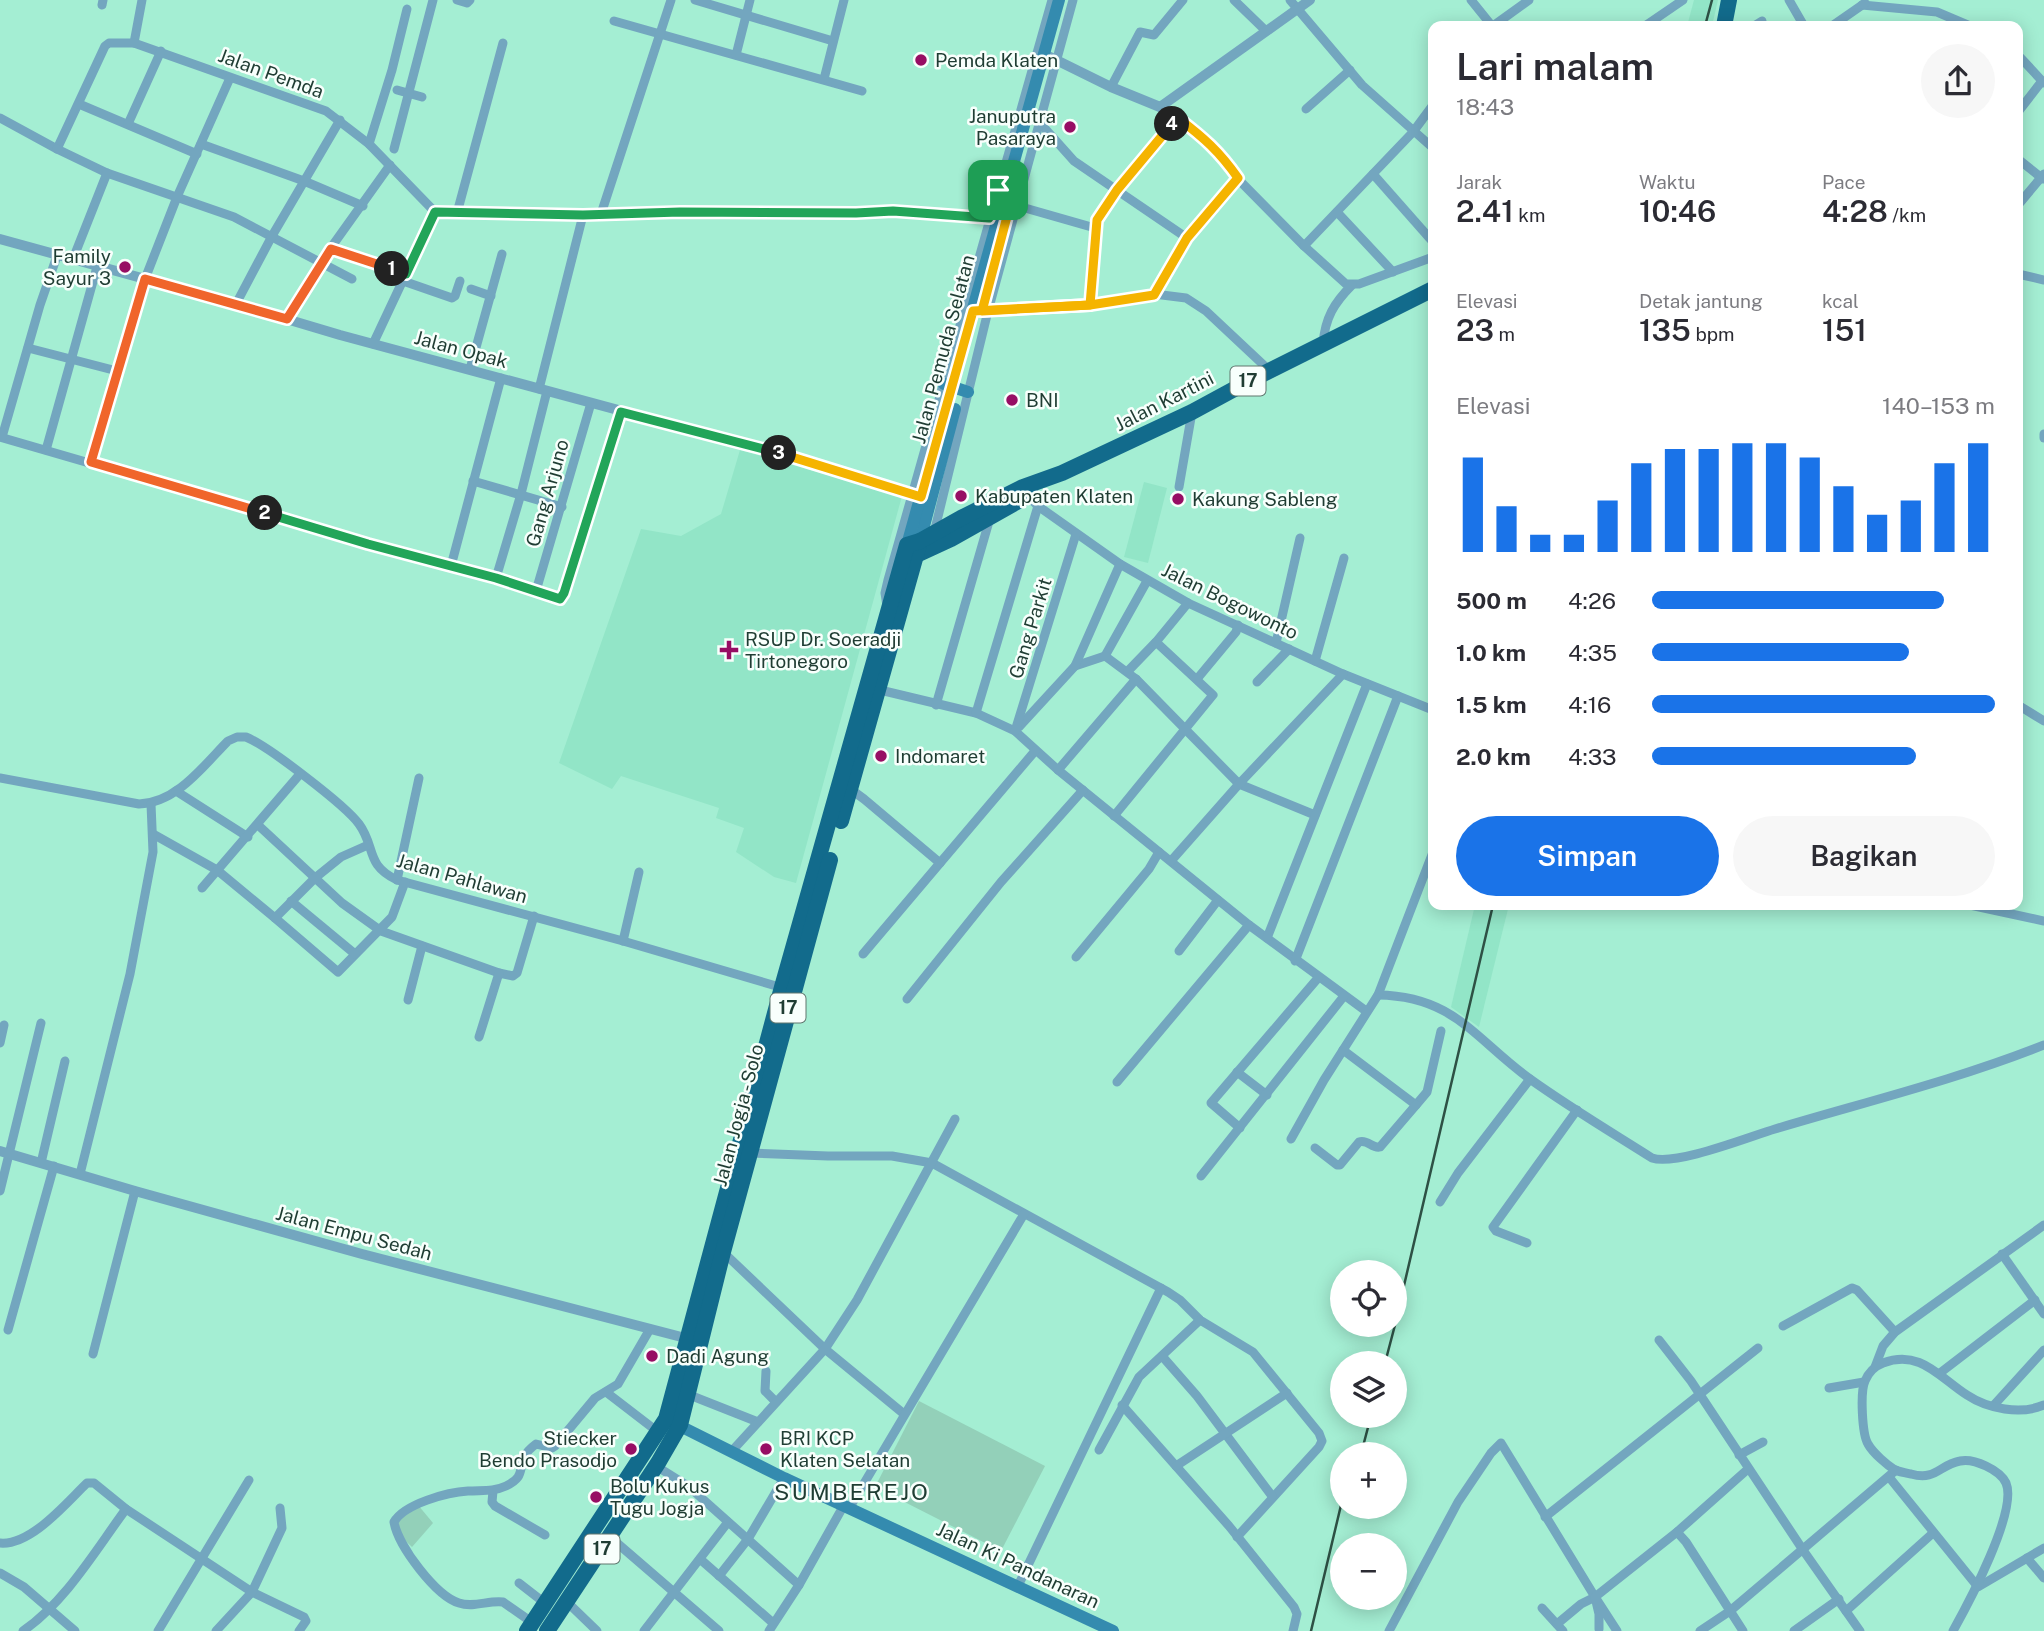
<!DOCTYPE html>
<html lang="id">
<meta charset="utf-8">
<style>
body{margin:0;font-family:"Public Sans",sans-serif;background:#f7f7f7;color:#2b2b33;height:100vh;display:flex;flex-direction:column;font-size:26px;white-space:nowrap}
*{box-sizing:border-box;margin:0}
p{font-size:23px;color:#7c7c81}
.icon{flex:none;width:38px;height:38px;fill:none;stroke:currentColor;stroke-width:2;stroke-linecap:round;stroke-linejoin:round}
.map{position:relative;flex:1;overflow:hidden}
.drawer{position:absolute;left:1428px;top:21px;width:595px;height:889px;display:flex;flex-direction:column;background:#fff;border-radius:14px;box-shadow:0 4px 18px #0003}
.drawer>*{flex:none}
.buttons{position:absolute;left:1330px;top:1260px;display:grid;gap:14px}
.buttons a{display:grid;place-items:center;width:77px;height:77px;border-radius:50%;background:#fff;box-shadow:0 4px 18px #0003;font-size:35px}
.pin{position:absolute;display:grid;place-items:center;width:60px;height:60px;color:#fff;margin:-30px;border-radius:14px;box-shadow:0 4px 10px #0006}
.km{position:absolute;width:35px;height:35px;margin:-18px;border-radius:50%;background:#222;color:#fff;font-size:19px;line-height:35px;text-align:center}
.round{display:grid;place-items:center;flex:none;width:74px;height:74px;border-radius:37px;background:#f7f7f7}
.overview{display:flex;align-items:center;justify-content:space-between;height:119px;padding:0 28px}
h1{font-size:38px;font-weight:600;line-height:52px}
.metrics{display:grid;grid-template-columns:repeat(3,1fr);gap:10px;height:119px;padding:7px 28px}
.metrics div{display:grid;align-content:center}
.metrics b{font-size:30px;font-weight:600}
.metrics small{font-size:19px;font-weight:400}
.metrics p{font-size:19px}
.chart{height:196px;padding:14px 28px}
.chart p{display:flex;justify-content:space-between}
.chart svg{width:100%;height:126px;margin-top:7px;stroke:#1a73e8;stroke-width:6}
.cta{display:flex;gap:14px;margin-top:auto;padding:14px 28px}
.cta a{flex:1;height:80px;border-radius:42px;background:#1a73e8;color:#fff;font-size:28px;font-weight:600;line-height:80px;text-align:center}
.cta a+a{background:#f7f7f7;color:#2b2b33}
ul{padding:0 28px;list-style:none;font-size:23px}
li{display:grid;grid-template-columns:112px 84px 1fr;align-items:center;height:52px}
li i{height:18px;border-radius:9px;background:#1a73e8}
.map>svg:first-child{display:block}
.built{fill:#92e5c7}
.green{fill:#93d0b9}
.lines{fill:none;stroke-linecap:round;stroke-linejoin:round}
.minor{stroke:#73a6bf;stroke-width:9}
.tertiary{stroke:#73a6bf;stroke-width:10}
.secondary{stroke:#348baf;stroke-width:12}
.trunk{stroke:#126b8c;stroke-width:16}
.rail{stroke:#2e5145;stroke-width:2.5}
.split-1-casing{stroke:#fff;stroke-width:14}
.split-2-casing{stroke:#fff;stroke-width:14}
.split-3-casing{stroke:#fff;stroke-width:14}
.split-4-casing{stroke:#fff;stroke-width:14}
.split-5-casing{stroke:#fff;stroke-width:14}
.split-1{stroke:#22a559;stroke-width:9}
.split-2{stroke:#f0652b;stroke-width:9}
.split-3{stroke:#22a559;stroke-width:9}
.split-4{stroke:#f5b400;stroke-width:9}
.split-5{stroke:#f5b400;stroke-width:9}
.poi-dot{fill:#970e64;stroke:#f8fffc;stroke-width:2.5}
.labels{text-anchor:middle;stroke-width:5;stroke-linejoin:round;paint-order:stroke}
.shield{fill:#f8fffc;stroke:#60776f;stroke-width:2}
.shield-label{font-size:18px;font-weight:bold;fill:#1f3d33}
.poi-label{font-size:19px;fill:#1f3d33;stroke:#f8fffc;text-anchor:start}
.street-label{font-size:19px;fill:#1f3d33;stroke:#f8fffc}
.quarter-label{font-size:23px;letter-spacing:2px;fill:#1f3d33;stroke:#f8fffc}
</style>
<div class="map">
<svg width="2044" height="1631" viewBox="0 0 2044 1631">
<rect width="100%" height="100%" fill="#a4eed3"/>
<g class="built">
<path d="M1694,0H1718L1712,26H1687Z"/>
<path d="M740,450L902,496L796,883L774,877L736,852L744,828L716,818L719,808L621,776L612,789L559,763L641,529L681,536L721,514Z"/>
<path d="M1144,482L1167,488L1148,563L1124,557Z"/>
<path d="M1475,905H1509L1479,1027L1451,1007Z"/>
</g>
<g class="green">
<path d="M919,1401L1045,1466L1001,1551L875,1487Z"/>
<path d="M418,1505L433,1523L412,1547C399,1536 396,1529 401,1513Z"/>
</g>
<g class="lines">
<g class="minor">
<path d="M457,0L467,3L470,0"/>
<path d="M695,0L833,41"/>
<path d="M1234,0L1266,31"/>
<path d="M1290,0L1362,85L1433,148"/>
<path d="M1471,0L1492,26"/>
<path d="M1789,0L1804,26"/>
<path d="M102,5L103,0"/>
<path d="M1862,5L1937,12L1970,26"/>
<path d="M614,21L862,91"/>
<path d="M1493,26L1529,0"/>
<path d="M1645,26L1683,0"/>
<path d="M1754,26L1762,21"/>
<path d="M1832,26L1865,3"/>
<path d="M134,43L142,0"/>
<path d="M736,55L750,0"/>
<path d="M2018,55L2044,83"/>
<path d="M824,79L844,0"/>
<path d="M1111,87L1140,32L1154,35L1183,0"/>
<path d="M397,90L422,97"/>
<path d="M79,104L197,154"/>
<path d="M1160,107L1202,136L1219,152L1238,179L1304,246L1346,284H1359L1433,257"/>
<path d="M1306,109L1350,70"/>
<path d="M2018,112L2042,81"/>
<path d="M0,118L57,149L105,46L109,43H134L326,111L369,144L435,212C560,215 684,213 809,213C874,213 941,207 1006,221"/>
<path d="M1040,123L1074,161L1187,238"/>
<path d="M128,124L161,51"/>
<path d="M201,144L304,181L363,206"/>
<path d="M369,144L392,70L407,9"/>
<path d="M57,149L107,173L234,217L352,279"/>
<path d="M394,149L433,0"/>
<path d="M2018,159L2043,179"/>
<path d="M1373,174L1433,242"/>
<path d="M2018,205L2044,174"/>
<path d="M1018,206L1095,228"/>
<path d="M1337,212L1393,272"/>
<path d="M457,213L503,43"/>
<path d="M601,214L671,0"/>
<path d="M1304,246L1413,132L1433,105"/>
<path d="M331,249L406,274"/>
<path d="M73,259L107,173"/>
<path d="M2018,274L2044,280"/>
<path d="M403,281L452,298L455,296L460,281"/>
<path d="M471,289L491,296"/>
<path d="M1154,294L1187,238L1238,179"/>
<path d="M236,304L272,236L340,120"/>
<path d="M1090,305L1097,220L1117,190L1178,118"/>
<path d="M973,311L1090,305L1154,294L1186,298L1206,311L1270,371"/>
<path d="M287,319L320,263L390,165"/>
<path d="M373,344L435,212"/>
<path d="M1323,344C1325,318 1334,303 1352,285"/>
<path d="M28,348L117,371"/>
<path d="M470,369L502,254"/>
<path d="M539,389L583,215"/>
<path d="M2044,434V438"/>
<path d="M0,437L368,544L496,578L560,599L564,593L621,412"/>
<path d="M2,437L40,305L57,256"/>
<path d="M46,450L97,267"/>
<path d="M91,462L145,279L177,197L230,78"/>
<path d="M473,481L562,507"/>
<path d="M1179,487L1192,412"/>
<path d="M1028,496L1038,506L1120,564L1188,603L1343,674L1433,710"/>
<path d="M934,533L988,311L1073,0"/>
<path d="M451,566L501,378"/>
<path d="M496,578L521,494L547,391"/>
<path d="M536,591L591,403"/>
<path d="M887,606L885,593L888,580L1052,0"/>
<path d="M1276,643L1300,538"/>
<path d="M1105,656L1147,581"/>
<path d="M1315,661L1344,558"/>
<path d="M1075,666L1105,656L1136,679L1239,784L1315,815"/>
<path d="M1128,671L1156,642L1188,603"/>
<path d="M1197,679L1236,632L1238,625"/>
<path d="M1257,682L1289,649"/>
<path d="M880,690L976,713L1015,731L1058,770L1249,925L1366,1011"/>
<path d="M936,705L990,518"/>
<path d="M2018,705L2044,721"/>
<path d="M976,713L1038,506"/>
<path d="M1019,727L1075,666L1120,564"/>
<path d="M1015,731L1076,534"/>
<path d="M1058,770L1136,679"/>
<path d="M0,778L139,804C177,803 204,765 228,741L237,737H246C268,746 345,805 359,824C376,847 365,865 397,880L623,941L783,988"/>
<path d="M849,788L864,799L940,863L1035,751"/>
<path d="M176,791L248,837"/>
<path d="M1114,816L1213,695L1156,642"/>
<path d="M258,825L342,903L381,931L499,973L513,976L517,973L534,916"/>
<path d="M153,834L217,870L275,918"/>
<path d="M368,845L341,857L315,878L275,918L338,972L392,917L405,882"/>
<path d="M1171,861L1239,784L1343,674"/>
<path d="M397,880L419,778"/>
<path d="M202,888L300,774"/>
<path d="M291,901L355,954"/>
<path d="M1970,905L2044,921"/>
<path d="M1267,938L1367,684"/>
<path d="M623,941L639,872"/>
<path d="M1179,951L1218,900"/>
<path d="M863,954L940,863"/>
<path d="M1076,957L1149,869L1159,852"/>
<path d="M1295,961L1398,696"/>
<path d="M1378,995C1454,996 1475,1039 1530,1079C1569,1107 1611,1132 1652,1158C1676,1166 1748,1137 1775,1129C1865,1102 1956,1080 2044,1045"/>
<path d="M907,999L1001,882L1083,790"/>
<path d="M408,1000L422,946"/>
<path d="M479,1037L499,973"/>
<path d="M0,1043L4,1025"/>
<path d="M1343,1050L1416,1105L1427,1092L1441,1031"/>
<path d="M1237,1072L1267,1095"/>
<path d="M1117,1082L1249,925"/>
<path d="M1240,1128L1211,1103L1318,978"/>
<path d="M1291,1139L1324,1080L1378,995L1433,852"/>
<path d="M1315,1148L1337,1165H1340L1359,1142C1368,1139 1372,1149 1380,1147L1416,1105"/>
<path d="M750,1153L828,1156H892L932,1163L1168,1292L1180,1300L1200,1320L1253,1352L1319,1433L1322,1441L1319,1447L1237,1537"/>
<path d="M41,1163L65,1061"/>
<path d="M80,1174L130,974L153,852L151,804"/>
<path d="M1201,1176L1344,996"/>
<path d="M0,1191L41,1023"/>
<path d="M1440,1202L1458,1173L1530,1079"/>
<path d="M1527,1243L1496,1231L1493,1227L1577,1110"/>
<path d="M723,1252L825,1349L904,1414"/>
<path d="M2002,1254L2044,1314"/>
<path d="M1783,1326L1852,1288L1857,1290L1895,1332"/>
<path d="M8,1330L54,1166"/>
<path d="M1659,1340L1691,1381L1803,1550L1860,1631"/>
<path d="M93,1354L135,1191"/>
<path d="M1162,1356L1197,1396L1272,1496"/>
<path d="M1875,1367L1883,1346L1895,1332L2044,1225"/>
<path d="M766,1371L765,1391L776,1402"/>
<path d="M1940,1373L2035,1300"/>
<path d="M1829,1388L1864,1382"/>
<path d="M606,1392L658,1432"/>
<path d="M687,1394L758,1422"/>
<path d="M1122,1405L1229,1526L1294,1607L1297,1614L1293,1631"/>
<path d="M1994,1405L2044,1350"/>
<path d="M1099,1450L1139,1377L1200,1320"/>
<path d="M731,1452L825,1349L857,1300L955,1119"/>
<path d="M1739,1455L1763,1442"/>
<path d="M656,1466L688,1486L799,1585"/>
<path d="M1176,1466L1287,1393"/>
<path d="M1889,1477L1978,1587L2044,1548"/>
<path d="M493,1491L492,1502L495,1506L545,1535"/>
<path d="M850,1507L1024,1214"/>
<path d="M1545,1517L1758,1348"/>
<path d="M1677,1532L1748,1469"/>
<path d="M610,1537L719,1631"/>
<path d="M0,1543C31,1546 67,1502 87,1483H94L126,1509L252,1592L304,1617L306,1621L299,1631"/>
<path d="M2027,1558L2044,1578"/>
<path d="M700,1559L773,1623"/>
<path d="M0,1573L24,1587L75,1631"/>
<path d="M719,1576L748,1539L784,1478"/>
<path d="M519,1583L546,1604"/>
<path d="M1018,1586L1161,1288"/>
<path d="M566,1601L597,1631"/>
<path d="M1542,1608L1563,1631"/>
<path d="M1846,1611L1933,1533"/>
<path d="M533,1623L503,1602C489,1600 474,1608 459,1603C436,1596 398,1546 394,1522C404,1504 448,1492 468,1491C482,1490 493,1492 506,1486C525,1477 518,1470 525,1456C527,1451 532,1447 536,1444L552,1448L555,1446L595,1398L618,1384L650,1329"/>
<path d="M1557,1624L1581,1604L1595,1597"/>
<path d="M23,1631C66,1601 95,1551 126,1509"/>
<path d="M158,1631L249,1480"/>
<path d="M216,1631L252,1592L282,1528L280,1508"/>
<path d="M644,1631L728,1522"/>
<path d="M769,1631L799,1585L844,1505"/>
<path d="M1389,1631L1458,1502L1491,1453L1501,1443L1595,1597L1599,1614V1629"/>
<path d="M1617,1631L1595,1597L1677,1532L1686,1542L1743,1631"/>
<path d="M1700,1631L1730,1611L1896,1470"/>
<path d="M1794,1631L1839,1599"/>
<path d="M1953,1631C1968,1604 2018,1511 2006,1483C2000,1470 1974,1458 1960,1461C1939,1465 1936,1481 1911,1474C1906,1473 1900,1472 1895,1470C1887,1465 1873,1453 1868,1444C1862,1434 1860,1392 1865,1381C1868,1373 1875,1366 1883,1363C1920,1349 1939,1377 1967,1395C1988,1409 2021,1415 2044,1405"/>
</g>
<g class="tertiary">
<path d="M1044,54L1111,87L1160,107L1310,0"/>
<path d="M0,239L236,304L340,335L785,455L927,499"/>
<path d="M0,1151L135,1191L362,1254L693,1340"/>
</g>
<g class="secondary">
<path d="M944,384L968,392"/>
<path d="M920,541L955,409"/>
<path d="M907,545L1059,0"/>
<path d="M674,1423L784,1478L1113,1631"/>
</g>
<g class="trunk">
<path d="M1724,26L1729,0"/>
<path d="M912,557L951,539L1031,494"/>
<path d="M841,821L920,541"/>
<path d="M527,1631L666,1419L782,987L907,545L920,541L961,518L1023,487L1062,473L1192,412L1251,380L1433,289"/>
<path d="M547,1631L658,1463L680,1425L723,1252L830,860"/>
</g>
<g class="rail">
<path d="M1705,26L1712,0"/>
<path d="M1395,1324L1493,905"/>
<path d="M1385,1363L1395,1325"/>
<path d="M1361,1454L1371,1416"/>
<path d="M1311,1631L1342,1501"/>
</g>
</g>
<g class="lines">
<g class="split-1-casing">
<path id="split-1" d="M392,269L406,274L435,212L583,215L680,212L856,213L893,211L989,218L998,190"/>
</g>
<g class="split-2-casing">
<path id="split-2" d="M265,513L91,462L145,279L287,319L331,249L392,269"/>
</g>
<g class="split-3-casing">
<path id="split-3" d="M265,513L368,544L496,578L560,599L564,593L621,412L779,453"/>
</g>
<g class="split-4-casing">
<path id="split-4" d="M779,453L921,497L973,311L1090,305L1097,220L1117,190L1172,124"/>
</g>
<g class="split-5-casing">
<path id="split-5" d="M998,190L1013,194L982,311L1090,305L1154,295L1187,238L1238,178C1219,151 1204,138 1178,118L1172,124"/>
</g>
<use href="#split-1" class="split-1"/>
<use href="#split-2" class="split-2"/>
<use href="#split-3" class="split-3"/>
<use href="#split-4" class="split-4"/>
<use href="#split-5" class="split-5"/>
</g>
<g class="poi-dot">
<circle cx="921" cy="60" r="7"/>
<circle cx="1070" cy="127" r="7"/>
<circle cx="125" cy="267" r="7"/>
<circle cx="1012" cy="400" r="7"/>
<circle cx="961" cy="496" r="7"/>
<circle cx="1178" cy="499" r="7"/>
<path d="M725.5 639.5h7v7h7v7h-7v7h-7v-7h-7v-7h7z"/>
<circle cx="881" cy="756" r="7"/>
<circle cx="652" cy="1356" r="7"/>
<circle cx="631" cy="1449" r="7"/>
<circle cx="766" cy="1449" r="7"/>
<circle cx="596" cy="1497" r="7"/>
</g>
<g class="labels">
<g class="shield">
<rect x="1230.5" y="366.5" width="35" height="29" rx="5"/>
<rect x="770.5" y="993.5" width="35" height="29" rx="5"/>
<rect x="584.5" y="1534.5" width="35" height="29" rx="5"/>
</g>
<g class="shield-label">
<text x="1248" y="387">17</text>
<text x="788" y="1014">17</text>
<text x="602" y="1555">17</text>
</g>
<g class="poi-label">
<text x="935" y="67">Pemda Klaten</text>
<text x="1056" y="123" text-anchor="end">Januputra<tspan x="1056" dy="22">Pasaraya</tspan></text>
<text x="111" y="263" text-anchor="end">Family<tspan x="111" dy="22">Sayur 3</tspan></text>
<text x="1026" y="407">BNI</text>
<text x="975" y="503">Kabupaten Klaten</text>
<text x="1192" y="506">Kakung Sableng</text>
<text x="745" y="646">RSUP Dr. Soeradji<tspan x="745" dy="22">Tirtonegoro</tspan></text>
<text x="895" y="763">Indomaret</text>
<text x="666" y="1363">Dadi Agung</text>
<text x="617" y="1445" text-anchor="end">Stiecker<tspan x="617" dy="22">Bendo Prasodjo</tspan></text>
<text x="780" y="1445">BRI KCP<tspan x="780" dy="22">Klaten Selatan</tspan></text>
<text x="610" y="1493">Bolu Kukus<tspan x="610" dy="22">Tugu Jogja</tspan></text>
</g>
<g class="street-label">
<text transform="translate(271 73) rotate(20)" y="7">Jalan Pemda</text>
<text transform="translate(461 349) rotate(15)" y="7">Jalan Opak</text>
<text transform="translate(943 349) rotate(-75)" y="7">Jalan Pemuda Selatan</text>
<text transform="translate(1164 401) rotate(-27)" y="7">Jalan Kartini</text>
<text transform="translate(547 493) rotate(-74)" y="7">Gang Arjuno</text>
<text transform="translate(1230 601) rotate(26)" y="7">Jalan Bogowonto</text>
<text transform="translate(1030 628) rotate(-73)" y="7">Gang Parkit</text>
<text transform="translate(462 878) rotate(16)" y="7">Jalan Pahlawan</text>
<text transform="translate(738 1115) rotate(-75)" y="7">Jalan Jogja - Solo</text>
<text transform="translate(354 1233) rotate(15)" y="7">Jalan Empu Sedah</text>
<text transform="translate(1018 1565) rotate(25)" y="7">Jalan Ki Pandanaran</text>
</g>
<g class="quarter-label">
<text x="852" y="1500">SUMBEREJO</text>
</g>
</g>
</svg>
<div class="buttons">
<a><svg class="icon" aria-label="locate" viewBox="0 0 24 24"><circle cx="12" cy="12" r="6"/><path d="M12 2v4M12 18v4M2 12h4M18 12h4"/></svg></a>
<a><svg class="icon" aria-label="layers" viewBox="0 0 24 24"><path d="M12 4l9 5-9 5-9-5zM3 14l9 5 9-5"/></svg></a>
<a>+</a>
<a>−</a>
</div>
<div class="pin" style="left:998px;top:190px;background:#1e9e55"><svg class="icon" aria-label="arrive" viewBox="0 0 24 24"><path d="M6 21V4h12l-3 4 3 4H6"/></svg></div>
<b class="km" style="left:392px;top:269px">1</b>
<b class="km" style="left:265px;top:513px">2</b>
<b class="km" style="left:779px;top:453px">3</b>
<b class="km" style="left:1172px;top:124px">4</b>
<section class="drawer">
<div class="overview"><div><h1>Lari malam</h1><p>18:43</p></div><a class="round"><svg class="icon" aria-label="share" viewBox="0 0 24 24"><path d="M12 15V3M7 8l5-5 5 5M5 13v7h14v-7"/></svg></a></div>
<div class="metrics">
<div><p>Jarak</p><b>2.41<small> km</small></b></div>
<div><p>Waktu</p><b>10:46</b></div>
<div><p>Pace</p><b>4:28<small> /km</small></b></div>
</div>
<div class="metrics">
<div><p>Elevasi</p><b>23<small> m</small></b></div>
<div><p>Detak jantung</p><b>135<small> bpm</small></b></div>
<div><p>kcal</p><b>151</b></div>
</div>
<div class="chart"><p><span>Elevasi</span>140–153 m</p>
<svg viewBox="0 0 160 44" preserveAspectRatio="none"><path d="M5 44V11M15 44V28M25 44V38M35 44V38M45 44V26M55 44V13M65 44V8M75 44V8M85 44V6M95 44V6M105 44V11M115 44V21M125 44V31M135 44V26M145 44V13M155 44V6"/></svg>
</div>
<ul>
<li><b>500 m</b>4:26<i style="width:85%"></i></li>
<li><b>1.0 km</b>4:35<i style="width:75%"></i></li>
<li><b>1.5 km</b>4:16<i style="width:100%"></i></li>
<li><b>2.0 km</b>4:33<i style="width:77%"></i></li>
</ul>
<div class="cta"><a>Simpan</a><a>Bagikan</a></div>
</section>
</div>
